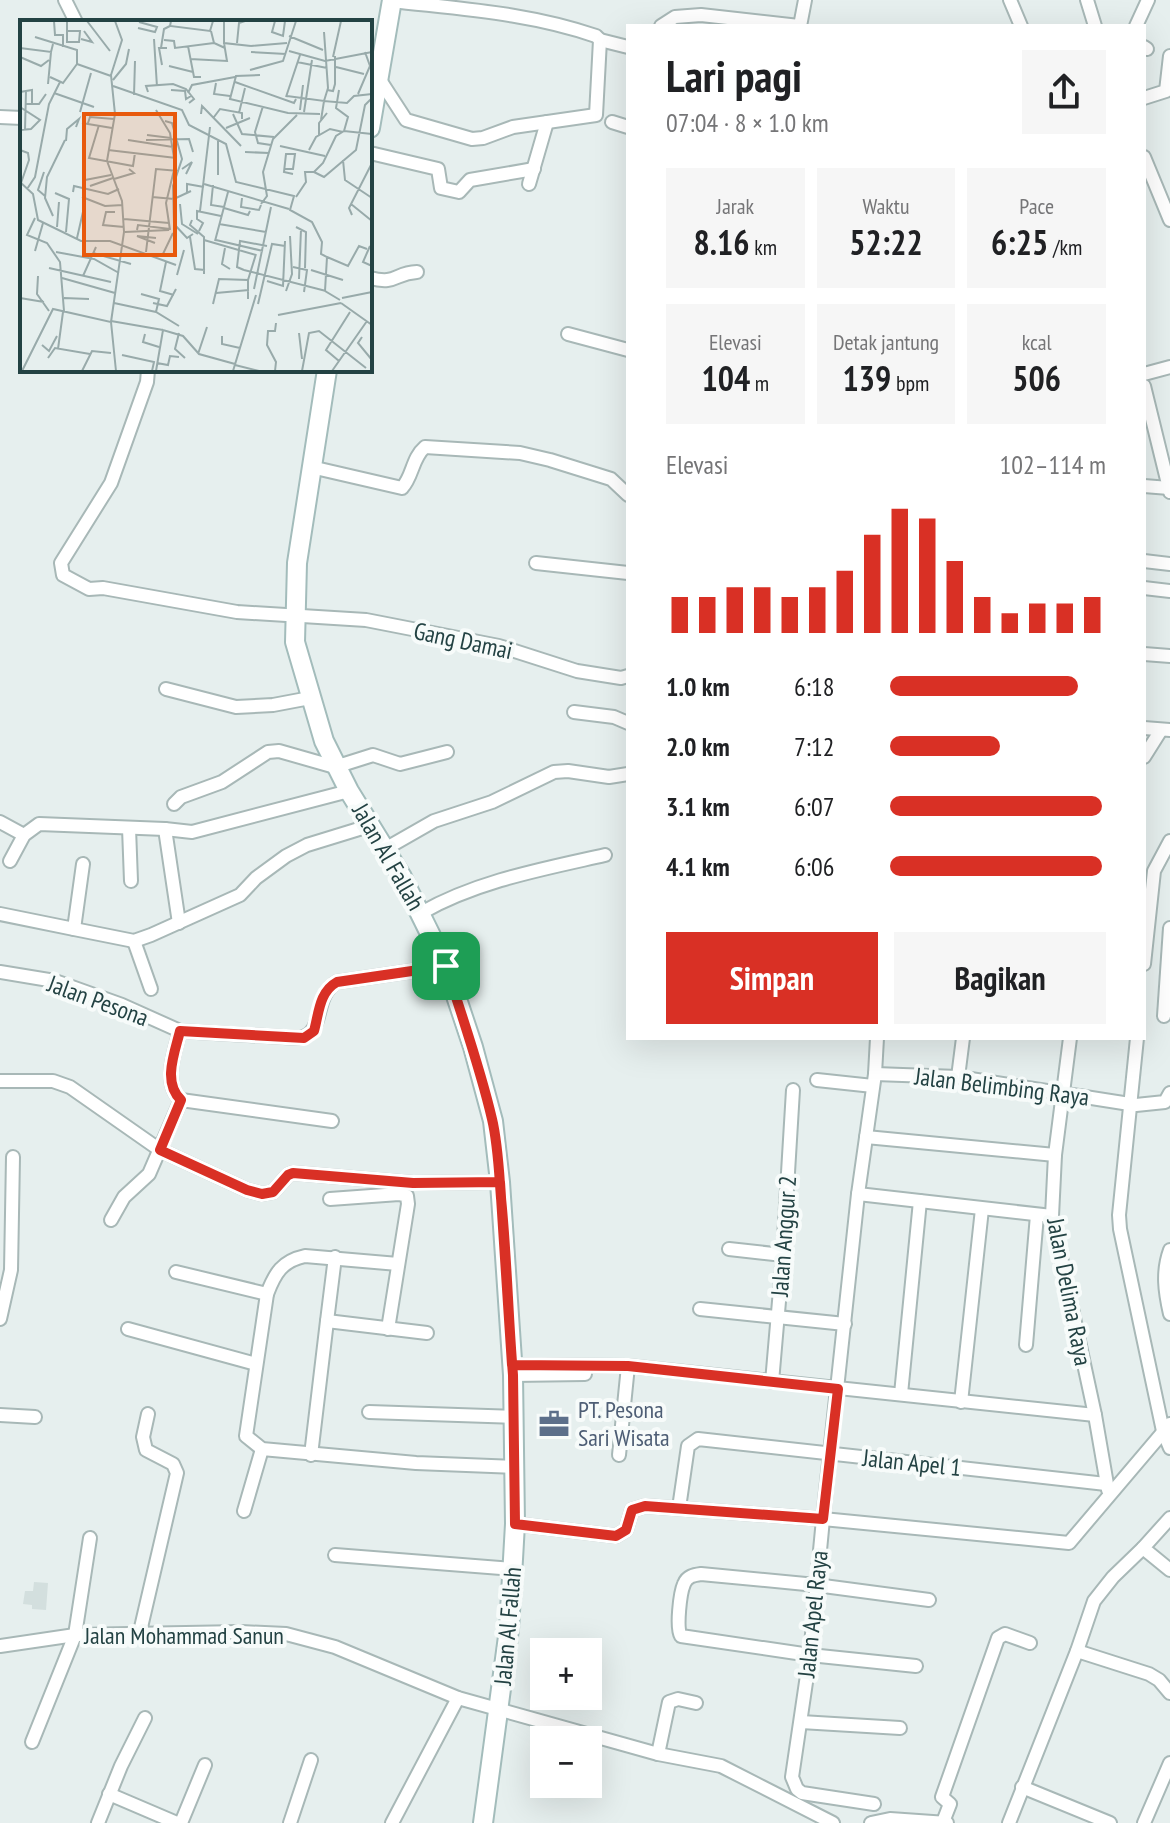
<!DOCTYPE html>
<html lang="id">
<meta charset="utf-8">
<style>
body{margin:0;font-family:"PT Sans Narrow",sans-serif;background:#f6f6f6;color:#202124;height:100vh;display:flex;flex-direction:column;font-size:30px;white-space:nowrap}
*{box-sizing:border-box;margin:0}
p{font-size:26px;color:#757577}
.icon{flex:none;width:44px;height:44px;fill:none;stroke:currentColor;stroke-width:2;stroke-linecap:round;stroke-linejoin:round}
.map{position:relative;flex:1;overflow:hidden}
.side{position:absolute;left:626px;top:24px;width:520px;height:1016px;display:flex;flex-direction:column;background:#fff;border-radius:0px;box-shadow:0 8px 32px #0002}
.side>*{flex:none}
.controls{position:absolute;left:530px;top:1638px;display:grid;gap:16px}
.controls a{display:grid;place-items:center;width:72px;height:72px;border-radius:0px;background:#fff;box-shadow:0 8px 32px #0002;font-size:40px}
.pin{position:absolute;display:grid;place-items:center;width:68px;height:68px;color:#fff;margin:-34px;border-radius:16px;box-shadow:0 4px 12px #0006}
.round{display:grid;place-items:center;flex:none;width:84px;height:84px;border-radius:0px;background:#f6f6f6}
.headline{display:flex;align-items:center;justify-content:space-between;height:136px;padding:0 40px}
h1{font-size:44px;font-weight:600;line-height:60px}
.figures{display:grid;grid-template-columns:repeat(3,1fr);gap:12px;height:136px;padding:8px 40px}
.figures div{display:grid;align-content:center;border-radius:0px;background:#f6f6f6;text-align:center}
.figures b{font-size:34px;font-weight:600}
.figures small{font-size:22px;font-weight:400}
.figures p{font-size:22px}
.chart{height:224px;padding:16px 40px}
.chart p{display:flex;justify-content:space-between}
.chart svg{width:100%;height:144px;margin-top:8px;stroke:#d93025;stroke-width:6}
.primary-button{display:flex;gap:16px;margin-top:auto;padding:16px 40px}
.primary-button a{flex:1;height:92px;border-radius:0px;background:#d93025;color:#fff;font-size:32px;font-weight:600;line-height:92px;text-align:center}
.primary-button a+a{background:#f6f6f6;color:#202124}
ul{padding:0 40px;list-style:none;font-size:26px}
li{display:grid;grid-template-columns:128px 96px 1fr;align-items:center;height:60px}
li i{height:20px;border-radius:10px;background:#d93025}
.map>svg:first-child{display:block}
.built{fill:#d3dfde}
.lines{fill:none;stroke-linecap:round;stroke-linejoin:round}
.street-casing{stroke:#a8b8b7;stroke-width:16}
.secondary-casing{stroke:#a3bcbb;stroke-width:22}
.street{stroke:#fff;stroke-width:12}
.secondary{stroke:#fff;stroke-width:18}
.route-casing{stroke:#fff;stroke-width:16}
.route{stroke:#d93025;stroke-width:10}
.labels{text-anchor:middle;stroke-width:8;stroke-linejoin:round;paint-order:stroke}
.street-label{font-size:24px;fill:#234243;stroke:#f7fbfa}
.service-label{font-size:24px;fill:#4e5e75;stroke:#f7fbfa;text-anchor:start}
.inset-road{fill:none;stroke:#98aaaa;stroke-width:2}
.view{fill:#e8590c;fill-opacity:0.15;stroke:#e8590c;stroke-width:4}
.inset-edge{fill:none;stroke:#234243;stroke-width:4}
</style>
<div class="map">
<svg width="1170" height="1823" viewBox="0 0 1170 1823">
<rect width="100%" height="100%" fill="#e6efee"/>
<path class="built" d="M34,1582L48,1583L46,1610L32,1609V1605L23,1604L25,1591H33Z"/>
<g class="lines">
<g class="street-casing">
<g id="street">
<path d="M65,0L76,22"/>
<path d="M1010,0L1021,26"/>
<path d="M1087,0L1095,26"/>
<path d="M661,26L675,17L701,15L799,26"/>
<path d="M800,26L805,0"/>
<path d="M1136,26L1148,0"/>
<path d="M600,40L628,47"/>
<path d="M1144,47L1147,49"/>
<path d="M380,80L406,120L472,139L483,138L513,127L596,115L600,40L596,36C530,13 461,9 392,1"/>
<path d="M1144,98L1166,91L1170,56"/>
<path d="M0,117L22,118"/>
<path d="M612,122L628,127"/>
<path d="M370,153L438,169L441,188L459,192L470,180L534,169"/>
<path d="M1144,157L1170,220"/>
<path d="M529,184L547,122"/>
<path d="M370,278C397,285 394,273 417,272"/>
<path d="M568,334L628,350"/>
<path d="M148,370L147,382L111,483L61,563L63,575L89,589L103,588L237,612L366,620L499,646L577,671L621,678L628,676"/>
<path d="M1144,374L1170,367"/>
<path d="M1144,386L1170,492"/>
<path d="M311,467L402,488C413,476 412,458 425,447L520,453L550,460L611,479L628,495"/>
<path d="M1144,486L1169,488"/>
<path d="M1144,561L1170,564"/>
<path d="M536,563L628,573"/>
<path d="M1144,588L1170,591"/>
<path d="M1144,654L1170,656"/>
<path d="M166,689L236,707L273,705L310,698"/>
<path d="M574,712L614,717L628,723"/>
<path d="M1144,728L1170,730"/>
<path d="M1144,757L1161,730"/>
<path d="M174,804L181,797L222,782L268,752L279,751L335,767L373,755L400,764L447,752"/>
<path d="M0,822L24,835"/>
<path d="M129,828L131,881"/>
<path d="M165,829L179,923"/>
<path d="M385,849L434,821L492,802L554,772L568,771L609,777L628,774"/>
<path d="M10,861L24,835L39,824L165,829L192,832L349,791"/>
<path d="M421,913C477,881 543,869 605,855"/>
<path d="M0,914L74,929L83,864"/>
<path d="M74,929L134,941L151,935L240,895L256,878L286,856L307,845L372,825"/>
<path d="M134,941L151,989"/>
<path d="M1144,964L1154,871L1170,841"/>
<path d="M0,972L55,981L122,1005L180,1031L300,1038C326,1033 312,996 337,982L446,966"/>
<path d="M1164,1016L1170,928"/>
<path d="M180,1031C175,1051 162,1083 181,1100L332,1121"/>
<path d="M1070,1038L1055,1155L1052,1216L1095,1415L1108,1490"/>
<path d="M1137,1038L1119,1215L1120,1229L1163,1431L1170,1448"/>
<path d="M875,1074L958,1077L1136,1105L1165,1102L1170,1093"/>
<path d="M958,1077L963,1038"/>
<path d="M817,1080L873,1086"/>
<path d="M0,1081H53L70,1087L160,1150L247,1190L262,1194L273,1192L288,1175L293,1173L413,1183L500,1182"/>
<path d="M866,1137L1055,1155"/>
<path d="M858,1194L1052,1216"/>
<path d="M330,1199L399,1194L407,1196L408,1204L388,1329"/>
<path d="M111,1220L124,1197L149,1174L181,1100"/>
<path d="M729,1249L783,1255"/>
<path d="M1170,1250C1162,1272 1165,1292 1170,1314"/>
<path d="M398,1264L305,1256C282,1261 275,1273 267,1294L246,1436L262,1449L416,1463L514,1467"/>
<path d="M176,1272L267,1294"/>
<path d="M700,1309L845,1324"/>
<path d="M0,1319L11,1270L13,1157"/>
<path d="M327,1321L335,1257"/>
<path d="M128,1329L256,1364"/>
<path d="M1026,1345L1037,1215"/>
<path d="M512,1365L628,1366L1095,1415"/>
<path d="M513,1375L585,1374"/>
<path d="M772,1382L783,1255L793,1090"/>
<path d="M901,1394L920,1201"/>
<path d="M961,1402L982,1209"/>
<path d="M369,1412L514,1417"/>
<path d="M0,1415L35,1417"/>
<path d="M311,1455L327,1321L427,1333"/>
<path d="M619,1455L628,1366"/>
<path d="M679,1508L688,1446L698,1439L1106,1484"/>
<path d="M244,1511L262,1449"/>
<path d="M1170,1518L1143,1548L1170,1570"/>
<path d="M515,1524L616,1536L626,1530L632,1510L645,1506L823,1519L1069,1543L1170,1424"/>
<path d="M335,1555L514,1569"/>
<path d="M139,1636L177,1473L173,1464L146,1450L143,1437L148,1414"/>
<path d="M0,1646L75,1635L241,1632L286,1634L335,1647L458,1698L658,1754L721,1766L833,1823"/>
<path d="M1077,1651L1149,1674L1159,1680L1170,1693"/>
<path d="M916,1666L810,1655L681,1636C676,1628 680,1593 684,1584C687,1576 694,1575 701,1574L816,1585L929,1600"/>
<path d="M801,1722L900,1728"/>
<path d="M32,1742L75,1635L90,1538"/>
<path d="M658,1754L669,1702L678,1699L696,1703"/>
<path d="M1022,1787L1110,1823"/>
<path d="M109,1794L177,1823"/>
<path d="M874,1804L802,1793L797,1789L792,1777L810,1655L823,1519L858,1194L875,1074L877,1038"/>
<path d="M943,1822L950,1804L942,1797L998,1638L1005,1634L1030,1643"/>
<path d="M98,1823L121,1766L145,1718"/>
<path d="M181,1823L205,1765"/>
<path d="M290,1823L311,1760"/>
<path d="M392,1823L458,1698"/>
<path d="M871,1823L890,1819L947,1823"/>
<path d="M1009,1823L1077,1651L1094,1601L1113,1577L1143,1548"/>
<path d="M1144,1823L1170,1763"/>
</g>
</g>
<g class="secondary-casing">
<g id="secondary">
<path d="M370,128L392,0"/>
<path d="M327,370L297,563L295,642L324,741L349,791L402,877L446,966L473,1047L493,1121L500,1182L513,1375L515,1524L509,1629L483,1823"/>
</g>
</g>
<use href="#street" class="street"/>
<use href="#secondary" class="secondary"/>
</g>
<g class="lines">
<g class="route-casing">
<path id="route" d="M446,966L337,982C319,992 319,1013 314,1031L304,1038L180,1031C175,1052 162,1082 181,1100L160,1150L247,1190L262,1194L273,1192L288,1175L293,1173L413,1183L500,1182L512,1365L628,1366L838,1389L823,1519L645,1506L632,1510L626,1530L616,1536L515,1524L513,1375C508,1316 507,1257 501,1198C499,1172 498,1144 492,1119C480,1067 462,1017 446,966"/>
</g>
<use href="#route" class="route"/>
</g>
<defs>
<g id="office-bare" transform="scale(2.4)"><path d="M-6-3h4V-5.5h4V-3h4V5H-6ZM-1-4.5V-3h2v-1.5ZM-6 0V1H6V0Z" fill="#5c6f8a" stroke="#f7fbfa" stroke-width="2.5" paint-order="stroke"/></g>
</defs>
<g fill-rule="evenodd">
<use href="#office-bare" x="554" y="1424"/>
</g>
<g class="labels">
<g class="street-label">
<text transform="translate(463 641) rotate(12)" y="8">Gang Damai</text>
<text transform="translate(388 857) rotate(60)" y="8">Jalan Al Fallah</text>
<text transform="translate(98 1001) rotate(20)" y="8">Jalan Pesona</text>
<text transform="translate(1002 1087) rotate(7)" y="8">Jalan Belimbing Raya</text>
<text transform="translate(784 1236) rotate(-86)" y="8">Jalan Anggur 2</text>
<text transform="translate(1069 1292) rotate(79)" y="8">Jalan Delima Raya</text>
<text transform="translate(912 1463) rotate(6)" y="8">Jalan Apel 1</text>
<text transform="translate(813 1614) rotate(-84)" y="8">Jalan Apel Raya</text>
<text transform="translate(508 1626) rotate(-85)" y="8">Jalan Al Fallah</text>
<text x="184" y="1644">Jalan Mohammad Sanun</text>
</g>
<g class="service-label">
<text x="578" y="1418">PT. Pesona<tspan x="578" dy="28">Sari Wisata</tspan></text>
</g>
</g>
<g transform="translate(20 20)">
<rect width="352" height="352" fill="#e6efee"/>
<path class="inset-road" d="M34,1L35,15H43V27M47,1V22H59L60,11H47M67,1L90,31M151,1L150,6L190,11L193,1M204,1V23L231,26M255,1L252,12L263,16L265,1M118,8L135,12L137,7L119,2M191,11L194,23L205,28M269,16L303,30M15,17L57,30V44M61,19L72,22L64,11M134,19L137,67M144,20L154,21L155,28L194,23M217,23L219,3L225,1M168,26L174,57H181M231,26L267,23M0,28L31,32L33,24M141,28L144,9L150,6M269,31L305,41L352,32M231,32L266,34M0,37L21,46L29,40M313,37L321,1M170,39L207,41L204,23M277,42L307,48M57,44L91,56M142,45L139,28H147M149,46L173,52M316,47L344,54M230,50L263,41L276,1M240,55L216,56L210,79L268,93L300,94M30,57L43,63L57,44M93,60L106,44L109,29M215,62L274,83L276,79M196,63L194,74L210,76M28,64L31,32M93,66L162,90L169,105L206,124L216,162L274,176L270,190L292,202L302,222L301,234L307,237L305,271L320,280M151,70L165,71L166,79L171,76M307,70L313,71L315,64V36M319,70L316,88L328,97L324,111M0,72L12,70V83M128,72L126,66L153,64L166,69L174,79L169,83M34,73L74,87M168,73L172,65L215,57M338,74L350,46L345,32M114,75L115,41M267,76L304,81L308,68L304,12M266,77L280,35M6,84H19L26,74M243,86L235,112L238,123L251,125M0,87L20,100L11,109L0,110M136,90L150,113L156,150M280,90L283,65M60,92L71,53M284,92L292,40M219,93L225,68M181,94L182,86L221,126M213,94L222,114L254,117M194,97L200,89L222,93V99M301,100L304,81L327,83L334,76L352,74M145,101L152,103L162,139L153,166L154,204L167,218L173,214M62,103L92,108M68,103L70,97L94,99M79,105L69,138L113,146L115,133M206,108L230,98M5,110L6,71M127,115L151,118M299,115V103L307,93M108,120L153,127M126,120L169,119L173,132M46,121L47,109L59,99L56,107M260,126L305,136M0,130L8,133L9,140L1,163M88,130L156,138M289,130L296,117L310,109L323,112M225,132L249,133M323,140L325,160L352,178M162,149L172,142L166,154M264,149H273L275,134H266L264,152L273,154M24,152L18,170L25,176M294,152L304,157L336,130L345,85L352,78M198,155V121M94,159L114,153L109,149M65,160L91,155M0,162L13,174L18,200L61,221H90L156,245M184,164L269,189M193,165L191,185L204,187M70,166L93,158M7,169L15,157L29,84L40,62M53,172L54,166L88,174L99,169M167,172V164L184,167M35,173L49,179L46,212M62,177L85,186L103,185M132,177L154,179L171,171M276,177L286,162L285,152H294L303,143L316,116L324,111L352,114M222,178L221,187L239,190L241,185M160,184L162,204L178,214M241,184L247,176L243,152L253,119L277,95M331,184L352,201M204,188L228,195L230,191M180,191L190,107M95,192H86L83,205L104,207M332,195L329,188L352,143M33,196L25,178L27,157L45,120M15,198L7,215L27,223L40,242L44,291M104,199L149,203M172,200L170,205L184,217V254M199,204L246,212M37,207L39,182M276,207L286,212L285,248M117,210L118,205L150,209M150,210L146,183L154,150M179,211L183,203L177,199V191L201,196M105,212L149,210M170,217L175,249L185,250M57,218L65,183M184,220L236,235M196,220L243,231M195,221L208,172M135,223L117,216L136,218M350,226L343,242L352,246M205,228L202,244L210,249M15,231L23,203M36,232L74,239L99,253M126,232L136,149L159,151M73,233L111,244M142,236L153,213M307,237L328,246L339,226L347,229M146,242L140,271L154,275M273,247L287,250L284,272M29,248L91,262M224,250L306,271M224,250L217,247L220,221L247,226M291,250L323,260M157,255L164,230M18,256L17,274L29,291M63,256L76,227M42,258L95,273M279,259L281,209M228,260L236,234M247,261L263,266L265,221M234,269L251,187M266,271L272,254L270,216M196,273L229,270M121,274L139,279L136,292M0,278L24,282M44,278L69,279M322,278L352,272M94,283L136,292L159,306M133,283L147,286L156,269M321,283L352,305M193,284L199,259L228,260V279M238,284L252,224L265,226M258,295L321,283M91,301L143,310M91,302L104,212L102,181L87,141L95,94L91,55L102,20L95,1M159,313L155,329L165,338M279,313L282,339M125,314L123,322L139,327M202,316V324L220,328M342,317L338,323L352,340M22,325L29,331L37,316M38,329L43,292M178,334L187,307M102,335L134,342L132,351M28,338L35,328L70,334M319,341L306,330L330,292M137,343L148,345L150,336L159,337M215,345L239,351M2,351L33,289L91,302L96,351M62,351L72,331L91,333M136,351L143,310L163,316L179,334L215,344M213,351L236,275M255,351L256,342L247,325L248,311H255L256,303M282,351L289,313L299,311L346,348M312,351L347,301"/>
<path class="view" d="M64,94H155V235H64Z"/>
<rect width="352" height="352" class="inset-edge"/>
</g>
</svg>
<div class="controls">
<a>+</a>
<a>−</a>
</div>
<div class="pin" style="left:446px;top:966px;background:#1e9e55"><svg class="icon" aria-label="arrive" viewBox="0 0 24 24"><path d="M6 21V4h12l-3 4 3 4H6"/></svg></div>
<section class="side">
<div class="headline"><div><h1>Lari pagi</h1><p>07:04 · 8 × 1.0 km</p></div><a class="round"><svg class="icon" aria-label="share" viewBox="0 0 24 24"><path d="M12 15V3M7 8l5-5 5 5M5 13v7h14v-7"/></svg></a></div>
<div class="figures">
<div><p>Jarak</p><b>8.16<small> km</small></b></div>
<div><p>Waktu</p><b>52:22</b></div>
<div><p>Pace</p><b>6:25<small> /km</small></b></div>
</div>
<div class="figures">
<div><p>Elevasi</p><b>104<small> m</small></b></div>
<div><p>Detak jantung</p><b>139<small> bpm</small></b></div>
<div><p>kcal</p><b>506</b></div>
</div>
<div class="chart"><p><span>Elevasi</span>102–114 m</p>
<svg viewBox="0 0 160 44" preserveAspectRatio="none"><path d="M5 44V33M15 44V33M25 44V30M35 44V30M45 44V33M55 44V30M65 44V25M75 44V14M85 44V6M95 44V9M105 44V22M115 44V33M125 44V38M135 44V35M145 44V35M155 44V33"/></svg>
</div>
<ul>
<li><b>1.0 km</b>6:18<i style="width:87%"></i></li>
<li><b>2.0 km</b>7:12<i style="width:51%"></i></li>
<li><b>3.1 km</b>6:07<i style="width:98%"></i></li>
<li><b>4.1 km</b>6:06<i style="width:98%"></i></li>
</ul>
<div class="primary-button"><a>Simpan</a><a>Bagikan</a></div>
</section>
</div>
